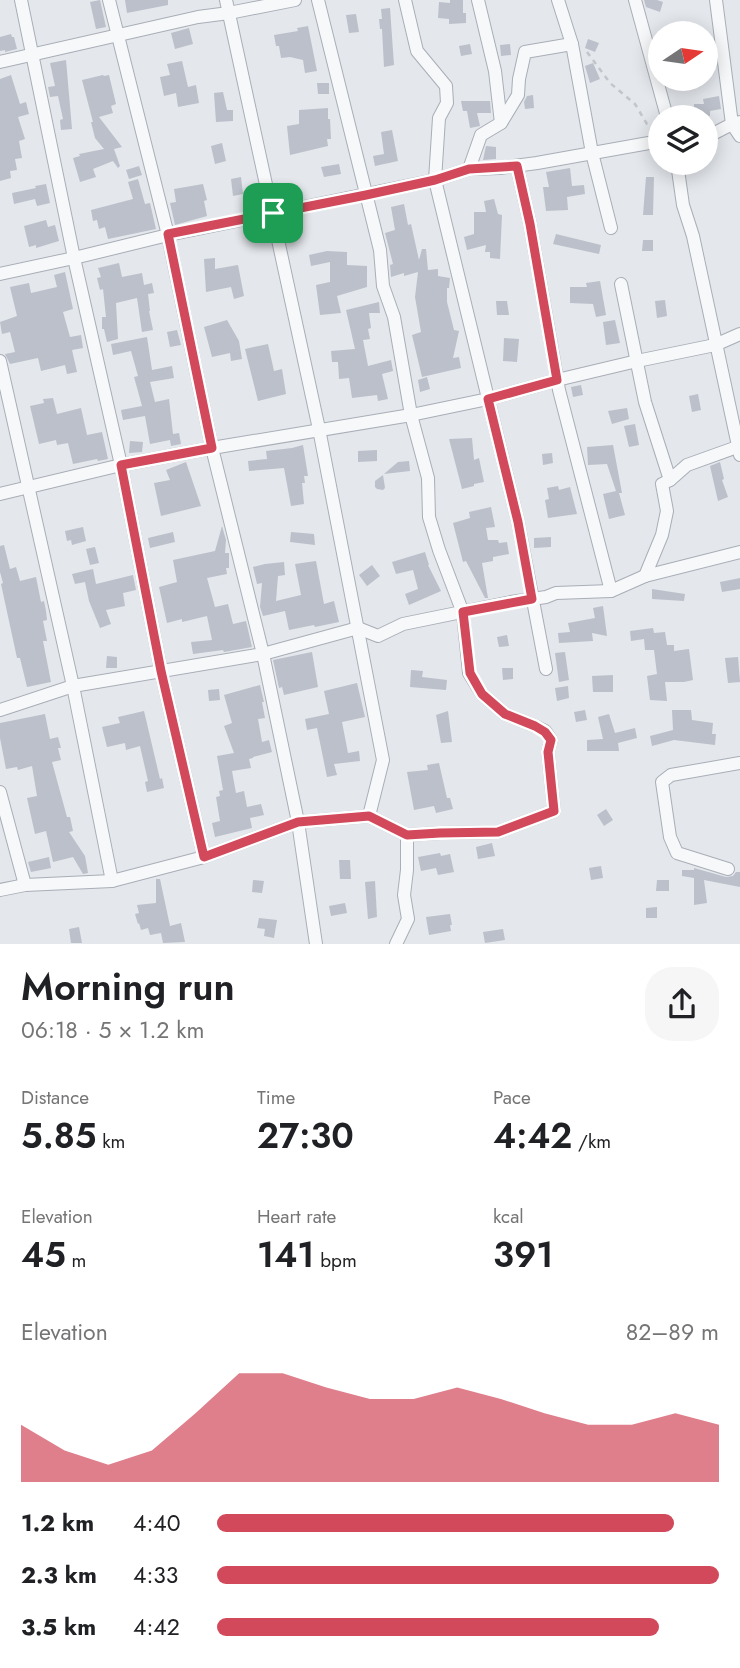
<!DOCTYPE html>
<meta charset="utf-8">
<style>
body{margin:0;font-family:Jost,sans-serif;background:#f6f6f6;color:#202124;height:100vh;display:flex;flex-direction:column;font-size:26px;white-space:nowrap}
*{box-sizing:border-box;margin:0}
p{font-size:23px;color:#757577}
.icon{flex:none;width:38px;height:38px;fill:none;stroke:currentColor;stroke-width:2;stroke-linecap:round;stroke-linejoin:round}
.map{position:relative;height:944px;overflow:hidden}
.details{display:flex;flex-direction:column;background:#fff;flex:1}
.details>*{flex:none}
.needle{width:46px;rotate:77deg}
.controls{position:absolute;left:648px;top:21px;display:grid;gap:14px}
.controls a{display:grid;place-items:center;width:70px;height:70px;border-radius:50%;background:#fff;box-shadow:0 4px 18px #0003;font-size:35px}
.pin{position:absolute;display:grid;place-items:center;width:60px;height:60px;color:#fff;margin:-30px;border-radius:14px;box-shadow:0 4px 10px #0006}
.round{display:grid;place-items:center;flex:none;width:74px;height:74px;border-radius:28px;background:#f6f6f6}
.overview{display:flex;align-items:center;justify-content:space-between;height:119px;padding:0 21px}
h1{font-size:38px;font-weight:600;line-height:52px}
.stats{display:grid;grid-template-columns:repeat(3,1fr);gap:10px;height:119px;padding:7px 21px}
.stats div{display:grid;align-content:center}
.stats b{font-size:35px;font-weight:600}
.stats small{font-size:19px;font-weight:400}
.stats p{font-size:19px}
.chart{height:196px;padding:14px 21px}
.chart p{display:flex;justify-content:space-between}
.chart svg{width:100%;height:126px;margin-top:7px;fill:#d1495b;opacity:.7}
ul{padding:0 21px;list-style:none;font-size:23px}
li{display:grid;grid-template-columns:112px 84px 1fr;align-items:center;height:52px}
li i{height:18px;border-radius:9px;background:#d1495b}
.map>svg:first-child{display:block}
.building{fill:#bbc0ca}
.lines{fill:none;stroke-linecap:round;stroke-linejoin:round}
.minor-casing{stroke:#a9aeb7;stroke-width:14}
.path{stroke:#c2c5cb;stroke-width:2.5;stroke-dasharray:5 5;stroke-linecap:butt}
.minor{stroke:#f7f8fa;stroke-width:12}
.route-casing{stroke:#fff;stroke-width:14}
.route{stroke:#d1495b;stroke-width:9}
</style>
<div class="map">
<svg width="740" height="944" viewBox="0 0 740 944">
<rect width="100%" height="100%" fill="#e4e7ec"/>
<g class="building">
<path d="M100,0L106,27L96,29L90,2Z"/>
<path d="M125,0H168V5L127,13Z"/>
<path d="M450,0H463V13H466V23L449,24V19L438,18L439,2L450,3Z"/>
<path d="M644,0H657L663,2L660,12L646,7Z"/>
<path d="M390,8L394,65L384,67L382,29H380L379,19H382L381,9Z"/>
<path d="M356,14L359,32L349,33L346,15Z"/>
<path d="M308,26L317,71L305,73L303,60L290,57L281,58L279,46H276L274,35L298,31L297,28Z"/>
<path d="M189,28L193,44L175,49L171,33Z"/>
<path d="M11,34L12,37H14L17,49L5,52V50L0,51V37Z"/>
<path d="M588,39L599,43L595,52L585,48Z"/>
<path d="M470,44L472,54L461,56L459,46Z"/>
<path d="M510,44L511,55L501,56L500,45Z"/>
<path d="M66,60L72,129L61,130L60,120L63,119L58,96L50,97L48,87L55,86L50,63Z"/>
<path d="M182,61L188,87L196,85L199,103L178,107L176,93L164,96L160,77L170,75L167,64Z"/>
<path d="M593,63L600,79L590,83L585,66Z"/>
<path d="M11,75L20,104L26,102L29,114L18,117L25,139L19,141L22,158L15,159L17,170L10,171L11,178L0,181V79Z"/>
<path d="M103,75L104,76L109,75L116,104L111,106L113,113L99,117L122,147L114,149L120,166L118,168L113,161L93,169L96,177L80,182L73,158L80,156L79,154L104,149L95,138L91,122H93L82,80Z"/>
<path d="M317,83H329V94H318Z"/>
<path d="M223,92L227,110H233V121L216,122L214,93Z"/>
<path d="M533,95L534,108L525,109L524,102L527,96Z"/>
<path d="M719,96L721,109L710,111V116H694V104H704L703,99Z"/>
<path d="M461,101H490L491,113H477L480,126L470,128L467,111H463Z"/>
<path d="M328,108V119H330L331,139H327L328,146L290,155L287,126L299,124V110Z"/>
<path d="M392,130L398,161L375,166L373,156L384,154L381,132Z"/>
<path d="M222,143L226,161L215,164L211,146Z"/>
<path d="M486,146L496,147V159L483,160Z"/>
<path d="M339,164L341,174L324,177L321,167Z"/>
<path d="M139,166L142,175L129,179L126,170Z"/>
<path d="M570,168L572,186L584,185L585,194L567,197L568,210L546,211L543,187H549L546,172Z"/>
<path d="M241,177L243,194L233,196L231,179Z"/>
<path d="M646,177H654L653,215H643Z"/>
<path d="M138,179L145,204L150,203L156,229L108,239L105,227L99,229L97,220L93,221L91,210L133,199L128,182Z"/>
<path d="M46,184L50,203L37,206L35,199L14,204L12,193L36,188L35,186Z"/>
<path d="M203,184L207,200L204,201L207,216L175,225L170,203L176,202L174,189Z"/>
<path d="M494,199L498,214L502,215L500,259L490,258V252H485L486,245L467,250L464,237L474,234V212H486L484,201Z"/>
<path d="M404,204L408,225L411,224L419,260L422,249H426L428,270L438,269V276L450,278L449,288H447V302L454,330L459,331L453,358L459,357L461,368L422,377L412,335L421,332L415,297L418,272L404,276V273L391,277L390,265L393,264L385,233L395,230L391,207Z"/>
<path d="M46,220L48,227L55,225L59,241L36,248V245L29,247L24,226Z"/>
<path d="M556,234L601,245L599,254L553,244Z"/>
<path d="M643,240H653V251H642Z"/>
<path d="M327,251L347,252V265L367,266V287L337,296L341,313L320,315L316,285L330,282V262L311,266L309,255Z"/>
<path d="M215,258V269L238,265L244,296L234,299L231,287L206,292L204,259Z"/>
<path d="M119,263L122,277L142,273L144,285L152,283L154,293L148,294L150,311H149L153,330L142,332L137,298L116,303L118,339L107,342L104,329H102V317H106L103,289L100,290L97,278L101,277L98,268Z"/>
<path d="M65,272L73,309L63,312L70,337L81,335L83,348L72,350L77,372L67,374L65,365L41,371L38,358L10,364L5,354L15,352L10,332L2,334L0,322L17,316L10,287L29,283L31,293L57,287L54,275Z"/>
<path d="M600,281L606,315L596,317L593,304L570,303V287H587L586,283Z"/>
<path d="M665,300L667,316L657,318L655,301Z"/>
<path d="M496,301H507L509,315H497Z"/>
<path d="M379,302L380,313H369L371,328L368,329L370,339L363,340L368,366L391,360L393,371L382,374L388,399L378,401L377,395L352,398L349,378L339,379L338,362H332L331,351L355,349L346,310Z"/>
<path d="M227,320L239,341L242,359L231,361L230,353L212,357L204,327Z"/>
<path d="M615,320L620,343L606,345L603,322Z"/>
<path d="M177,330L181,345L170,347L167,332Z"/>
<path d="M147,337L152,370L172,366L174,378L150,382L155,402L169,399L173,434L179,433L181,444L171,446L170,440L150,444L145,416L123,420L121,410L142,406L134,377L138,376L131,351L113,355L111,344Z"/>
<path d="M504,338L519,339L517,362L503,361Z"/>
<path d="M268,344L274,371L282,369L286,394L258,401L245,349Z"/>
<path d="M427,377L430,389L420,392L418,380Z"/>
<path d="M581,385L583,395L573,397L571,387Z"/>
<path d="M698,394L701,410L692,412L689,396Z"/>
<path d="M53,398L57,414L81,408L87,435L102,432L108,459L98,461L97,459L73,464L68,443L57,445L56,440L39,444L30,406L44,403L43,399Z"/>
<path d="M627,408L629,419L612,424L608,411Z"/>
<path d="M635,424L639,445L629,447L624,426Z"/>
<path d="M472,438L474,460L479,458L484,482L474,484V486L462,489L449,439Z"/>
<path d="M130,441L143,442L142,452L129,453Z"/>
<path d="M303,445L308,476H304L305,483H302L304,504L291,506L284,468L249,471L248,461L267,459L266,451L292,448Z"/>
<path d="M613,445L622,493H619L625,515L609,519L603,494L616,491L607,464L588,465L587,447Z"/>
<path d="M377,450V461L358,462V451Z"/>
<path d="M552,453L553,463L543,465L542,454Z"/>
<path d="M409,461L410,471L384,474L398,462Z"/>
<path d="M186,462L201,506L161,516L154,483L170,480L166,470Z"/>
<path d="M720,462L724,479L722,480L728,497L718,501L710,466Z"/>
<path d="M383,475L385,488L383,490L377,489L375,487V481Z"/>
<path d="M558,486L559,490L570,487L577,514L548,518L545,500L549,499L547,488Z"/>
<path d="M491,507L495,527L486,528L488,540H498L499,543L507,542L509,554L493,557V561L482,563L488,598H485L466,561L463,562L453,523L470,518L469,512Z"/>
<path d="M222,526L226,540L225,553H229V568H226L227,574L207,578L215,607L228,604L233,624L246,621L252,647L224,652L223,650L193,654L191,642L212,640L207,616L182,622V619L167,623L159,587L177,582L173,560L215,551Z"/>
<path d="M83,527L86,541L72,545L71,540L67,541L65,531Z"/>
<path d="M173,532L175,542L150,548L148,538Z"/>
<path d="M291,532L314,534L315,545L290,542Z"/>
<path d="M551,537V547L534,548V538Z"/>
<path d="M4,545L10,569L16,567L20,581L36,577L41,602L44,601L46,611L47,620L43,621L47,641H43L51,682L27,687L20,658H17L1,584L3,583L0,572V546Z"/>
<path d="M95,547L99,563L90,565L86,549Z"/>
<path d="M425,552L429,565H428L441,591L409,605L405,594L418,589L413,570L396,574L392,562Z"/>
<path d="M316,561L324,604L334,601L339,622L315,627L314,625L289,630L285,611L263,616L260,607L262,583L257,584L253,567L265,564L284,562L285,575L278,576L276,601L301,595L295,564Z"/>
<path d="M372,565L380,576L367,586L359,575Z"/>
<path d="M93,569L96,584L133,575L136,590L123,593L125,606L106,610L111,624L100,628L89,601L85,582L75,584L72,574Z"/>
<path d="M740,578V589L722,592L720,582Z"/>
<path d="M652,589L685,594L684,601L652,599Z"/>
<path d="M603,606L607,636L592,633L593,641L559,643L558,633L570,632L568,623L595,618L593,608Z"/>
<path d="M653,628L654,633L665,632L667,645H674V651L689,649L693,680L684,682H665L667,701L650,700L647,676L657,674L654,650H645L644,639L631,641L630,631Z"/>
<path d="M507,635L509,646L499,647L497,637Z"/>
<path d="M312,652L318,687L284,695L282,687L279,688L273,660Z"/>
<path d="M565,652L569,680L559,682L555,653Z"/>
<path d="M107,656L117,657V668H106Z"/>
<path d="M738,657L740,682L728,683L725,658Z"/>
<path d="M502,668H513V679L503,680Z"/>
<path d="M411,670L423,671L422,677L447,680L446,690L410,687Z"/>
<path d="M613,675V692H593L592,676Z"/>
<path d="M357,683L365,717L342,722L348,753L359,751L360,761L334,764L337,775L327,777L317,728L307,730L305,719L329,714L324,691Z"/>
<path d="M260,685L264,702H262L265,718L258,719L262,742L269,740L272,752L253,757V758L249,759L251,768L232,771L236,793L244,791L247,807L261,804L264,815L250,818L252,828L215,837L212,823L220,821L216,797L220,796L219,791L223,790L217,756L234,753L224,726L232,723L224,695Z"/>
<path d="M568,686L569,698L557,701L555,688Z"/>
<path d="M219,689L220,700L209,701L208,690Z"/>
<path d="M585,710L587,720L576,722L574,712Z"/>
<path d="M672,710H691L692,720L713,723L712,734H716L715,745L674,740L652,746L650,736L673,730Z"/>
<path d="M144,711L160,779L162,778L164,788L147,792L145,782L148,781L140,746L126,750L125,743L107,747L102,727L120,723L118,717Z"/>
<path d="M448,711L452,742L441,743L436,715Z"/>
<path d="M45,714L50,739L58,737L61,748H58L61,760L52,762L67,817H70L73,831L69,832L85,856L88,873L83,874L73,857L53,862L46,831L35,834L27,798L37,796L32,766L18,770L17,767L6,769L0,738V723Z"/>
<path d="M609,714L615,733L635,728L637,738L618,743L619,751H587V740L603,739L598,717Z"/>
<path d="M439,763L447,798H450L453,809L436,813L434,806L414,810L407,772L428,770L427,765Z"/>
<path d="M606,809L613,820L604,826L597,815Z"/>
<path d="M492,843L495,856L478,859L476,847Z"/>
<path d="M440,853L441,856L450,854L454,872L438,875L436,868L421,871L418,857Z"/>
<path d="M49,857L51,868L31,872L28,862Z"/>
<path d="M339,860H350L351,879H340Z"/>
<path d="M601,866L603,878L591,880L589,868Z"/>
<path d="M694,868L726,877L733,876L736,872H740V887L704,880L707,903L694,905V878L682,876V870H694Z"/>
<path d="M156,879H160L170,926L181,923L185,942L163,943L161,933L150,935L148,928L141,930L139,923L138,924L135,914L139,913L137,905L156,903Z"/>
<path d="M253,880L264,881L262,893L252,892Z"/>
<path d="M657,880H669V891H656Z"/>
<path d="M375,881L377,917L368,919L365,882Z"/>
<path d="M345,903L347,913L331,916L329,906Z"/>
<path d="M657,907V918H646V908Z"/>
<path d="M450,914L452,925H450L451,931L429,935L426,917Z"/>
<path d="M259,918L277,920L274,938L264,936L265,929L257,928Z"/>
<path d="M79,927L82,943H71L69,929Z"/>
<path d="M503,929L505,940L485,943L483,932Z"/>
</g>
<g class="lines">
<g class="minor-casing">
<g id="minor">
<path d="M21,0L74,258L121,465L161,671L204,857"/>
<path d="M109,0L168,235L212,448L263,654L298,822L316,944"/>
<path d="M226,0L319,429L383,760L369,816"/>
<path d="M318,0L380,250L383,286L394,317L411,415L428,478L429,517L439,550L463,613L469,673L482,694L505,714L535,726L545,731L551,740L548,752L554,811L498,832L440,833L407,835V870L404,895L408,919L396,944"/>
<path d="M405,0L417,51L446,86L447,103L439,118L435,180L518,522L546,669"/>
<path d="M478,0L495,71L501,123"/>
<path d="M558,0L572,44L592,153L611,228"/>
<path d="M635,0L667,117"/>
<path d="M716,0L732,124L740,136"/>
<path d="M0,62L198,17L229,13L295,0"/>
<path d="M705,138L732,124L740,122"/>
<path d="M677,163L683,205L693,236L740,455"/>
<path d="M517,166L530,224L559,390L611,591"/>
<path d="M469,169L481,135L501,123L518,95L519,79L525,52L572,44"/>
<path d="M0,274L74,258L168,235L435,180L469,169L500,168L537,163L660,141"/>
<path d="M621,284L645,402L670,480"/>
<path d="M0,361L73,686L112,881"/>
<path d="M0,494L121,465L212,448L411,415L488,399L557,380L637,361L715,345L740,334"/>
<path d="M645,576L662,535L667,511L662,484L670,480L687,465L740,446"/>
<path d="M0,710L73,686L263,654L358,628L378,636L403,624L511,602L546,597L556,593L611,591L645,576L740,552"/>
<path d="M0,792L25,885"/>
<path d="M728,869L677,853L670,837L662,782L671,775L740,763"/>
<path d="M0,890L25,885L112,881L204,857L298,822L369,816L407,835"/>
</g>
</g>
<path class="path" d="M587,52L610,83L635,104L647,124L657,129"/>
<use href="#minor" class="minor"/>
</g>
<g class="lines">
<g class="route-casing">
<path id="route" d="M517,166L530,224L557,380L488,399L518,522L532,599L463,612L470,673L482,694L505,714L535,726L545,732L551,740L548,752L554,811L498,832L440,833L407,835L369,816L298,822L204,857L161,671L121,465L212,448L168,234L366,195L435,180L469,169Z"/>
</g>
<use href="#route" class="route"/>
</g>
</svg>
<div class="controls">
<a><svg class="needle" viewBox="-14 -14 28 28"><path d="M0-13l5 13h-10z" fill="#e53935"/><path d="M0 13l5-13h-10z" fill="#757577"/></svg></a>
<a><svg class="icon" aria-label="layers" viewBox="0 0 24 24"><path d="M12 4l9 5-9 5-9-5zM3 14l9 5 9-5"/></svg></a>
</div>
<div class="pin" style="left:273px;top:213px;background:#1e9e55"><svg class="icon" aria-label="arrive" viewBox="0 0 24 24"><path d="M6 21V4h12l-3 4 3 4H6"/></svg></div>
</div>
<section class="details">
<div class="overview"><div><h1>Morning run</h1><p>06:18 · 5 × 1.2 km</p></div><a class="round"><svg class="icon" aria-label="share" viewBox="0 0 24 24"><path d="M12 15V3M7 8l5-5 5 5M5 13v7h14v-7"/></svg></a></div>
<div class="stats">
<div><p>Distance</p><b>5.85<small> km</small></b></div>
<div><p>Time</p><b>27:30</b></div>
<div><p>Pace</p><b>4:42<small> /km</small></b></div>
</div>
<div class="stats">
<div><p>Elevation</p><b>45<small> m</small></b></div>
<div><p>Heart rate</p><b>141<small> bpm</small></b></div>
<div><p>kcal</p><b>391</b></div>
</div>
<div class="chart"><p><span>Elevation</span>82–89 m</p>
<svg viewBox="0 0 160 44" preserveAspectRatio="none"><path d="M0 44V24L10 33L20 38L30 33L40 20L50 6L60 6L70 11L80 15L90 15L100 11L110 15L120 20L130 24L140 24L150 20L160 24V44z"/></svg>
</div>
<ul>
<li><b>1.2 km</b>4:40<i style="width:91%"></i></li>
<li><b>2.3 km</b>4:33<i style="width:100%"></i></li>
<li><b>3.5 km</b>4:42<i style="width:88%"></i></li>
</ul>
</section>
